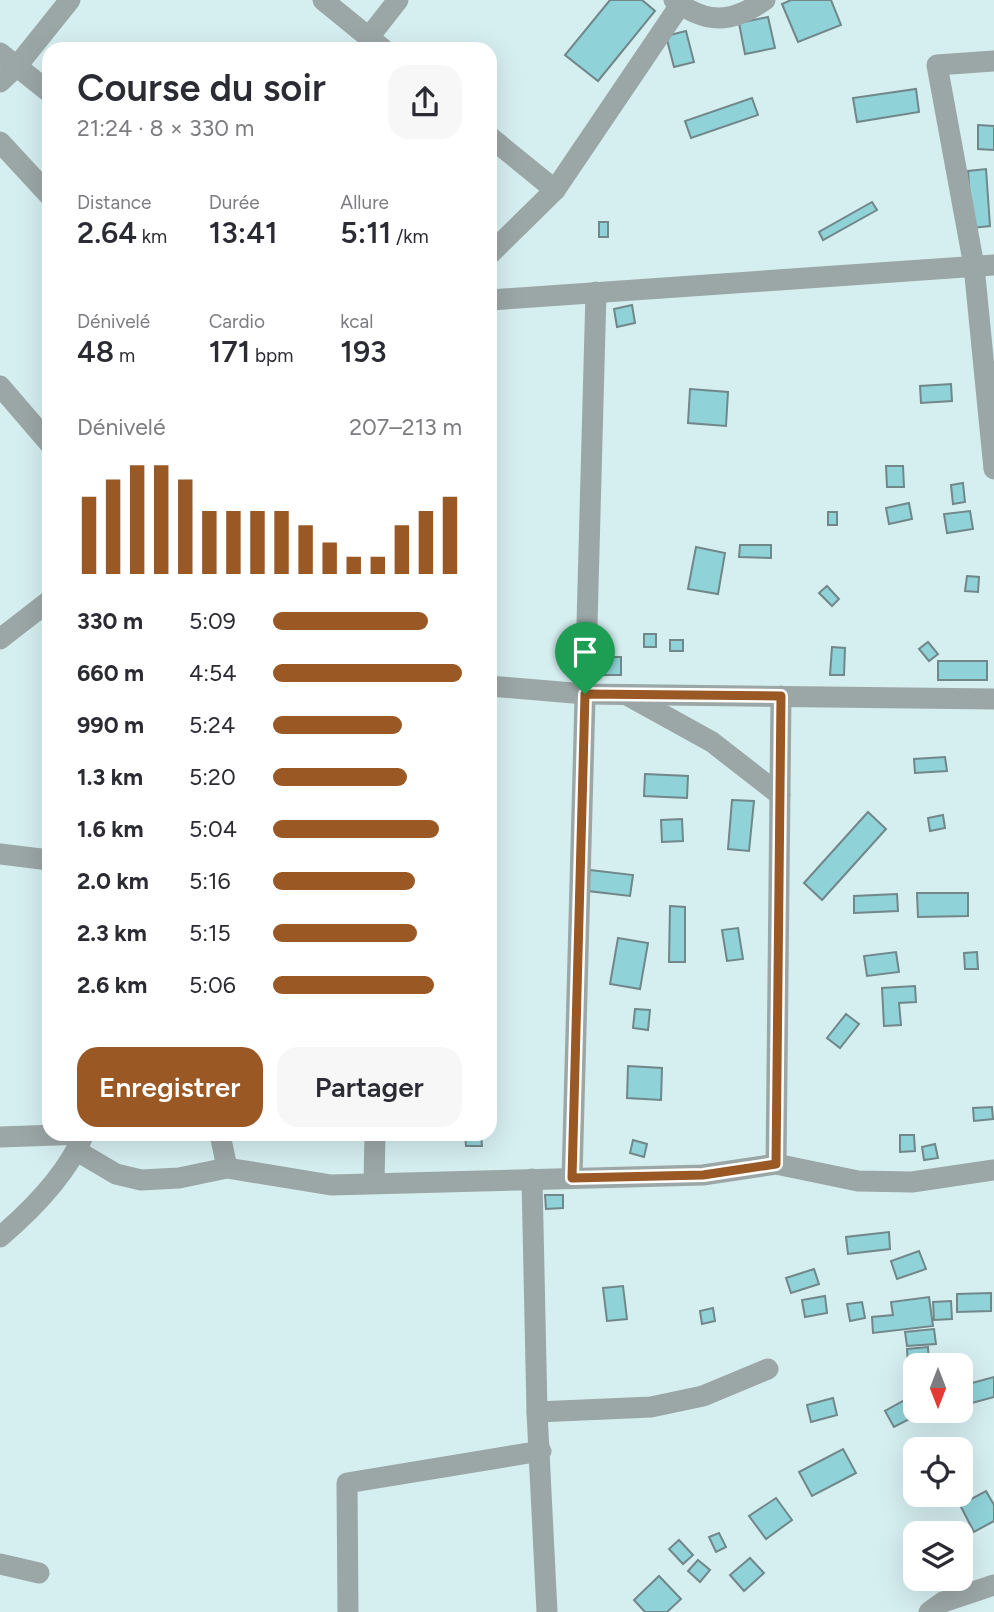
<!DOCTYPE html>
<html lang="fr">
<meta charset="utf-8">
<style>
body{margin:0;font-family:Figtree,sans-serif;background:#f7f7f7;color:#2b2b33;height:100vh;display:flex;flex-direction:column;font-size:26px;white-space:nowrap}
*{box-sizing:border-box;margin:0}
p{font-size:23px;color:#7c7c81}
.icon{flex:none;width:38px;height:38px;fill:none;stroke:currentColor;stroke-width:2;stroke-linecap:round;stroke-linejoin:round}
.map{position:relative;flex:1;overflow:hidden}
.drawer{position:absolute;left:42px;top:42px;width:455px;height:1099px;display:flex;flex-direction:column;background:#fff;border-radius:21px;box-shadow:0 7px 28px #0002}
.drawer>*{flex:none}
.needle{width:46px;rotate:180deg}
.tools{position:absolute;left:903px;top:1353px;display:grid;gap:14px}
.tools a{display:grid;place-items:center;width:70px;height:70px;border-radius:14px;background:#fff;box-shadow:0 7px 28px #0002;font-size:35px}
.pin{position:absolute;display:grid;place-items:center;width:60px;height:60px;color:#fff;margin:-72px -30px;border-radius:50% 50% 50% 0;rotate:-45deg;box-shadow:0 0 7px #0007}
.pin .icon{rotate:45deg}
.round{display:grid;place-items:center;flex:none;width:74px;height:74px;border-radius:21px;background:#f7f7f7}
.headline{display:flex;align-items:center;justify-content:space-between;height:119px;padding:0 35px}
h1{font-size:38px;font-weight:600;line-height:52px}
.figures{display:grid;grid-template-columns:repeat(3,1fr);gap:10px;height:119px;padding:7px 35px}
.figures div{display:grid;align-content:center}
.figures b{font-size:30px;font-weight:600}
.figures small{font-size:19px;font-weight:400}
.figures p{font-size:19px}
.chart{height:196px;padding:14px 35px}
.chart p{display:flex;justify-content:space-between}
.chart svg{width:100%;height:126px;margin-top:7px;stroke:#9a5825;stroke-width:6}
.primary-button{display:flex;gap:14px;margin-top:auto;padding:14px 35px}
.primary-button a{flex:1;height:80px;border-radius:21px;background:#9a5825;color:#fff;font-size:28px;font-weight:600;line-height:80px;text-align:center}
.primary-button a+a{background:#f7f7f7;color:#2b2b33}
ul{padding:0 35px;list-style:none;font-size:23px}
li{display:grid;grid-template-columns:112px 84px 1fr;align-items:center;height:52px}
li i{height:18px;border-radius:9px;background:#9a5825}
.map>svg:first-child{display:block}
.building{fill:#8fd2d8;stroke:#718789;stroke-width:2}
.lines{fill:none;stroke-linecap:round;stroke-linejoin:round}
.street{stroke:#9ba6a6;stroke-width:21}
.route-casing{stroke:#fff;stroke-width:14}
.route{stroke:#9a5825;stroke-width:9}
</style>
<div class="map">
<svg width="994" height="1612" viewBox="0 0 994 1612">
<rect width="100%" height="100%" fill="#d5eef0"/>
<g class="building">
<path d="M610,0H642L655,11L598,81L565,55Z"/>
<path d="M791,0H831L841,25L798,42L782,4Z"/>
<path d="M768,17L775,48L745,54L739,23Z"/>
<path d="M686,31L694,62L674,67L666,36Z"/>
<path d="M916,89L919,112L857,122L853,98Z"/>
<path d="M752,98L758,115L691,138L685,121Z"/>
<path d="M978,125L994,126V150L978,149Z"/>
<path d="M986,169L990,226L972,228L968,171Z"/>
<path d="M872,202L877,210L823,240L819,232Z"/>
<rect x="599" y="222" width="9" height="15"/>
<path d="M632,305L635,323L617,327L614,309Z"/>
<path d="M951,384L952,401L921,403L920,386Z"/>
<path d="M690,389L728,392L726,426L688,423Z"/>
<path d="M886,466H903L904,487H887Z"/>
<path d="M963,483L965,502L953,504L951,485Z"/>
<path d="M909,503L912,519L889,524L886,508Z"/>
<path d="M970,511L973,529L947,533L944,514Z"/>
<rect x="828" y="512" width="9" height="13"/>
<path d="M740,545H771V558L739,557Z"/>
<path d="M696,547L725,553L718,594L688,589Z"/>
<path d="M967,576L979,577L978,592L965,591Z"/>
<path d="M827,586L839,599L832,606L819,593Z"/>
<rect x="644" y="634" width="12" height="13"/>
<rect x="670" y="640" width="13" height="11"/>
<path d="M928,642L938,654L929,661L919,649Z"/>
<path d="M832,647L845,648L844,675H830Z"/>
<rect x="602" y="657" width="19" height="18"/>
<rect x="938" y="661" width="49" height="19"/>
<path d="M945,757L947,771L915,773L914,759Z"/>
<path d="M645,774L688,776L687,798L644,796Z"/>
<path d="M732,800L754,801L749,851L728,849Z"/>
<path d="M868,812L886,829L822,900L804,883Z"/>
<path d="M943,815L945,828L930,831L928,818Z"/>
<path d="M682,819L683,841L662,842L661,820Z"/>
<path d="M590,870L633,875L630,896L588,891Z"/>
<path d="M917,893H968V916L918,917Z"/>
<path d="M897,894L898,911L854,913V896Z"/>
<path d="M670,906L685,907V962H669Z"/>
<path d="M738,928L743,959L727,961L722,930Z"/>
<path d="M618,938L648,943L640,989L610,984Z"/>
<path d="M896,952L899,972L867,976L864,956Z"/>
<path d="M977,952L978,969H965L964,953Z"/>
<path d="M915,986L916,1002L899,1003L901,1025L884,1026L882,988Z"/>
<path d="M635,1009L650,1010L648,1030L633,1028Z"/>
<path d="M846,1014L859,1024L840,1048L827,1038Z"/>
<path d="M628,1066L662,1068L661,1100L627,1098Z"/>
<path d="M992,1107L993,1119L974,1121L973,1108Z"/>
<path d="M465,1134H481L482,1146H466Z"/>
<path d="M900,1135H914L915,1151L900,1152Z"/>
<path d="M633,1140L647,1144L644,1157L630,1153Z"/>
<path d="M935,1144L938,1158L924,1160L922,1147Z"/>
<path d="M545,1195H563V1208L546,1209Z"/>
<path d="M889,1232L890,1249L848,1254L846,1237Z"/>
<path d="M919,1251L926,1269L897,1279L891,1261Z"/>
<path d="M814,1269L819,1284L791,1293L786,1278Z"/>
<path d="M623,1286L627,1319L607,1321L603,1288Z"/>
<path d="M991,1293V1311L957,1312V1294Z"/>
<path d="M825,1296L827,1313L805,1317L802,1300Z"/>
<path d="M929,1297L933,1326L873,1333L872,1317L893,1315L891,1302Z"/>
<path d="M951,1301L952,1319L934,1320L933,1302Z"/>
<path d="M862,1302L865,1318L850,1321L847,1304Z"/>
<path d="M713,1308L715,1321L702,1324L700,1311Z"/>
<path d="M934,1329L936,1344L907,1346L905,1332Z"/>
<path d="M928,1347L929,1364L908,1366L907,1349Z"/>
<path d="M994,1377V1397L961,1406V1386Z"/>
<path d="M910,1397L919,1414L894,1427L885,1411Z"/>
<path d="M833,1398L837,1415L811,1422L807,1405Z"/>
<path d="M843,1449L856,1473L812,1496L799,1472Z"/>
<path d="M986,1491L994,1505V1521L974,1532L960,1505Z"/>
<path d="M776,1498L792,1520L766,1539L749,1516Z"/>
<path d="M719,1533L726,1547L716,1552L709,1537Z"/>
<path d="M679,1540L693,1555L683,1564L669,1549Z"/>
<path d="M750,1558L764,1573L744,1591L730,1575Z"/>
<path d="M698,1560L710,1570L700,1582L688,1571Z"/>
<path d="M659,1576L681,1599L667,1612H645L634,1600Z"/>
</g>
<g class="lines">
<g class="street">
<path d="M323,0L383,49"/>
<path d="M674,0C707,25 732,23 765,0"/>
<path d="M369,37L398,0"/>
<path d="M0,53L49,92"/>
<path d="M994,61L937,65L974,266L994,469"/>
<path d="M0,82L17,66L70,0"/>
<path d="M490,137L555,190"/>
<path d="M0,142L49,195"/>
<path d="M490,254L555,190L680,5"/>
<path d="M490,300L994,265"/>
<path d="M0,386L49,443"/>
<path d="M0,639L49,601"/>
<path d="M490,686L585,694L994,699"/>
<path d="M627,695L712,742L780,795"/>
<path d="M0,854L49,860"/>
<path d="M220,1134L227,1168"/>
<path d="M0,1137L84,1134"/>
<path d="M77,1151L116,1174L141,1180L179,1178L227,1168L331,1185L703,1175L776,1164L858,1181L912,1182L994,1170"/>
<path d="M776,1164L781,696"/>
<path d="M572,1178L596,292"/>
<path d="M532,1179L537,1412L547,1612"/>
<path d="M374,1183L375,1134"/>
<path d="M0,1237C33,1209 67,1174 84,1134"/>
<path d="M537,1412L651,1407L703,1396L768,1369"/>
<path d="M0,1564L39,1573"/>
<path d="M348,1612L347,1483L541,1451"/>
<path d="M929,1612L943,1602L994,1585"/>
</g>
</g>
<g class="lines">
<g class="route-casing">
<path id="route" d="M585,694L781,696L776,1164L703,1175L572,1178Z"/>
</g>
<use href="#route" class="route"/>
</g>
</svg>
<div class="tools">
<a><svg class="needle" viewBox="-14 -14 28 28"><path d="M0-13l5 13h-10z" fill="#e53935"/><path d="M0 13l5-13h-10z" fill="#7c7c81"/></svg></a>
<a><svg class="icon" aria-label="locate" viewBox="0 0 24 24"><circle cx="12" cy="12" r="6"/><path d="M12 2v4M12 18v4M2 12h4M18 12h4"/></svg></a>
<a><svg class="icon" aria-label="layers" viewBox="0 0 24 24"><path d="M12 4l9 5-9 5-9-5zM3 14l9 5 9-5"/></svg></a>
</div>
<div class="pin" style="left:585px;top:694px;background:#1e9e55"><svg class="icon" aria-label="arrive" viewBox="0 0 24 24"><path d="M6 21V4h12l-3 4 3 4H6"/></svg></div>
<section class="drawer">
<div class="headline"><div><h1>Course du soir</h1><p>21:24 · 8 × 330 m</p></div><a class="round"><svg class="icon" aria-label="share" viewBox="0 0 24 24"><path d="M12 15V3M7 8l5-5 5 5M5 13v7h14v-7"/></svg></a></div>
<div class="figures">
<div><p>Distance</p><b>2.64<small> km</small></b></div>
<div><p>Durée</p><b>13:41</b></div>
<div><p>Allure</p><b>5:11<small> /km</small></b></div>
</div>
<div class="figures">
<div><p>Dénivelé</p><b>48<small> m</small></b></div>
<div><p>Cardio</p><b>171<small> bpm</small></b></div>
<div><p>kcal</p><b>193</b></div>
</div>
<div class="chart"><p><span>Dénivelé</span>207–213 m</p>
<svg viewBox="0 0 160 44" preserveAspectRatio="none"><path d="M5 44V17M15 44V11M25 44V6M35 44V6M45 44V11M55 44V22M65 44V22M75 44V22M85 44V22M95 44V27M105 44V33M115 44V38M125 44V38M135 44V27M145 44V22M155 44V17"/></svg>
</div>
<ul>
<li><b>330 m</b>5:09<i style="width:82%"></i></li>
<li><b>660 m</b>4:54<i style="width:100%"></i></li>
<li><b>990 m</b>5:24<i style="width:68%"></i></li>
<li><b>1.3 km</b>5:20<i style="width:71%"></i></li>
<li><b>1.6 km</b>5:04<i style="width:88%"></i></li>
<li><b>2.0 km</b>5:16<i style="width:75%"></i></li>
<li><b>2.3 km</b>5:15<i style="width:76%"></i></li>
<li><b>2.6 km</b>5:06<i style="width:85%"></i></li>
</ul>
<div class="primary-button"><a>Enregistrer</a><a>Partager</a></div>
</section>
</div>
